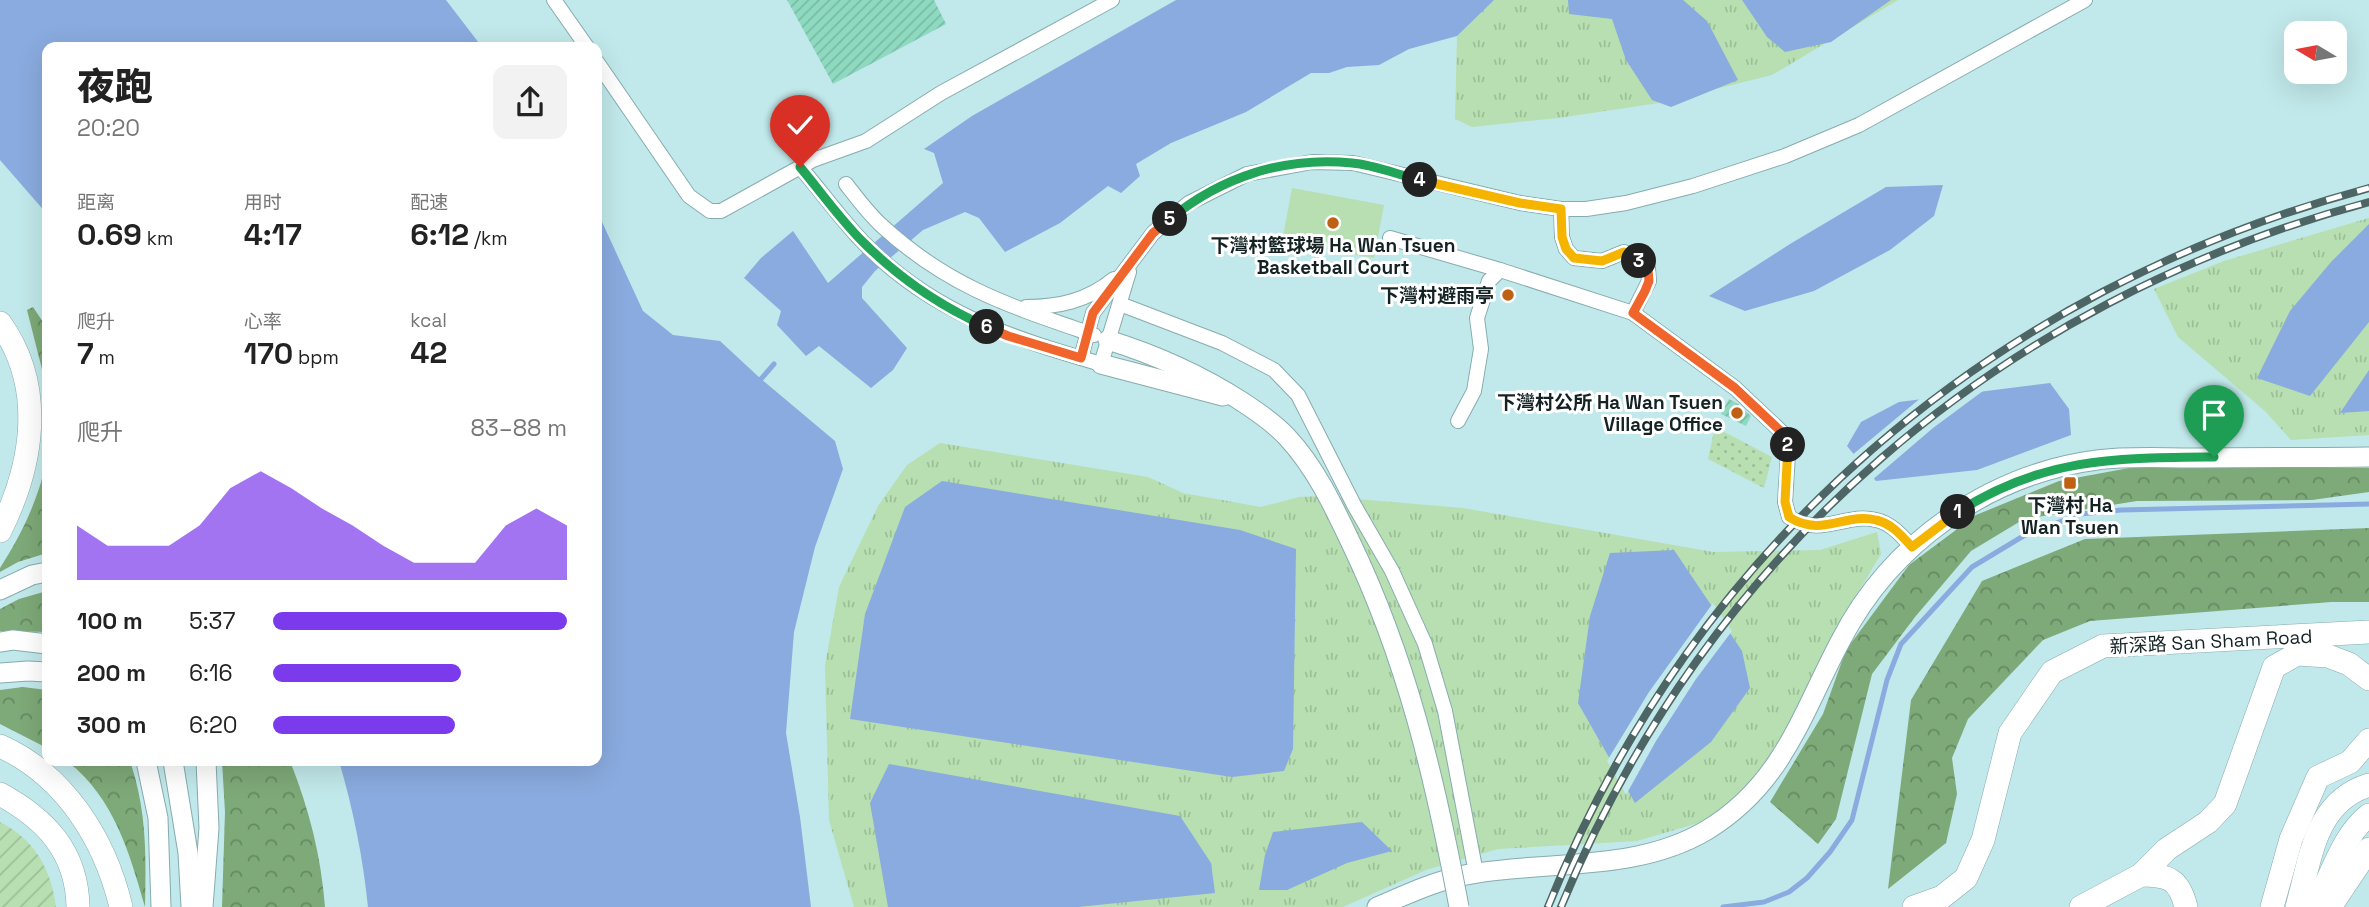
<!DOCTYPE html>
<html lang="zh">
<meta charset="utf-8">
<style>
body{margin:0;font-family:"Space Grotesk","Noto Sans SC",sans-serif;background:#f2f2f2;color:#222;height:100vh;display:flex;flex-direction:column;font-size:26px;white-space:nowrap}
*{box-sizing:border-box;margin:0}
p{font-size:23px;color:#767676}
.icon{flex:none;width:38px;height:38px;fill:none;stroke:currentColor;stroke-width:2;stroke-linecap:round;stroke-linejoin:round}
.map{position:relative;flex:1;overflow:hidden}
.details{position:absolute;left:42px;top:42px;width:560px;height:724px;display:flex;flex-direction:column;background:#fff;border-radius:14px;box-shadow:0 7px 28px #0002}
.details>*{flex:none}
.needle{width:46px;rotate:280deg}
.fabs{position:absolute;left:2284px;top:21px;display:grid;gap:14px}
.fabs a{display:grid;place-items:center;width:63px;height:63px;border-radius:14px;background:#fff;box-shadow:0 7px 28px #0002;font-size:35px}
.pin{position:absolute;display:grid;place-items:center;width:60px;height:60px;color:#fff;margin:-72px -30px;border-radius:50% 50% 50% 0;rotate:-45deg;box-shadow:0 0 7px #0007}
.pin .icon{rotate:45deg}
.km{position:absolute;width:35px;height:35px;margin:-18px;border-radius:50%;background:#222;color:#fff;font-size:19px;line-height:35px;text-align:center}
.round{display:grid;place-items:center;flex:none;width:74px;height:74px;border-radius:14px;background:#f2f2f2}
.overview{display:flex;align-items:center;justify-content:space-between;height:119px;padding:0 35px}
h1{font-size:38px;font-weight:800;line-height:52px}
.metrics{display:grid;grid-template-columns:repeat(3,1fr);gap:10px;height:119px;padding:7px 35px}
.metrics div{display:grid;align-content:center}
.metrics b{font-size:30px;font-weight:800}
.metrics small{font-size:19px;font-weight:400}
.metrics p{font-size:19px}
.chart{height:196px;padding:14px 35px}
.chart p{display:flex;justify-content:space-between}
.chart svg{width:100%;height:126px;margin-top:7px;fill:#7c3aed;opacity:.7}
ul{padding:0 35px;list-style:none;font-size:23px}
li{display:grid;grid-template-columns:112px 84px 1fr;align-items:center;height:52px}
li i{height:18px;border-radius:9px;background:#7c3aed}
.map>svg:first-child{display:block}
.grass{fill:url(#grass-tufts)}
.forest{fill:url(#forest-crowns)}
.park{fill:url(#park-dots)}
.garden{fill:url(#garden-furrows)}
.pitch{fill:#b7dfb1}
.water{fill:#8aabdf}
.pier{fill:#c1e8ea}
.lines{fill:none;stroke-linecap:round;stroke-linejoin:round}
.stream{stroke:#8aabdf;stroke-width:5}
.building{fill:url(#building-hatch)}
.street-casing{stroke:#86acae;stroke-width:16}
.secondary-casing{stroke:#86acae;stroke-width:21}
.primary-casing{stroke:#86acae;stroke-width:24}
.street{stroke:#fff;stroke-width:14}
.secondary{stroke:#fff;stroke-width:19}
.primary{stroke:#fff;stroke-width:23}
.rail-casing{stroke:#4e6566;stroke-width:8}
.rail{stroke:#fff;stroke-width:5;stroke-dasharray:16;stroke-linecap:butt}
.secondary-bridge-casing{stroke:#86acae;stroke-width:21;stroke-linecap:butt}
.secondary-bridge{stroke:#fff;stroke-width:19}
.split-1-casing{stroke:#fff;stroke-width:14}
.split-2-casing{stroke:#fff;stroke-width:14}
.split-3-casing{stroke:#fff;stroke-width:14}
.split-4-casing{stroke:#fff;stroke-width:14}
.split-5-casing{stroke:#fff;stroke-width:14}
.split-6-casing{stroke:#fff;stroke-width:14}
.split-7-casing{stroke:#fff;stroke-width:14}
.split-1{stroke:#22a559;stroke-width:9}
.split-2{stroke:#f5b400;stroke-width:9}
.split-3{stroke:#f0652b;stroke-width:9}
.split-4{stroke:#f5b400;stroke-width:9}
.split-5{stroke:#22a559;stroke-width:9}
.split-6{stroke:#f0652b;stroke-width:9}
.split-7{stroke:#22a559;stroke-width:9}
.poi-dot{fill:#bf6113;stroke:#fff;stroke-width:2.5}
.labels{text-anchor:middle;stroke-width:6;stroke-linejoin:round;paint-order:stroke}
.poi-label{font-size:19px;font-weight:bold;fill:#142223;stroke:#fff}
.street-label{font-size:19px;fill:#142223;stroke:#fff}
</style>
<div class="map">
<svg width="2369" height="907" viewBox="0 0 2369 907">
<defs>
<pattern id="grass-tufts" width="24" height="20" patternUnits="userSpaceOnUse" patternTransform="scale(1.75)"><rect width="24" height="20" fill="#b7dfb1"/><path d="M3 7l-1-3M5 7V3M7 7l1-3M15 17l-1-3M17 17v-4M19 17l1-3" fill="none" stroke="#9cbf98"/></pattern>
<pattern id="forest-crowns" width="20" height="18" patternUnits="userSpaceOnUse" patternTransform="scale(1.75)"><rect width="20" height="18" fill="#7ea978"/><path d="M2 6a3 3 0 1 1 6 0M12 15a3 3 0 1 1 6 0" fill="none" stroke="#668962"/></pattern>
<pattern id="park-dots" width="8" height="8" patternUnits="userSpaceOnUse" patternTransform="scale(1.75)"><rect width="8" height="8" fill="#b7dfb1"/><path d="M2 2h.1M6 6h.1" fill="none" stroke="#9cbf98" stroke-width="1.8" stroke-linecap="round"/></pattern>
<pattern id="garden-furrows" width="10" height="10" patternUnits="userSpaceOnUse" patternTransform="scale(1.75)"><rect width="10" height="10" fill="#b7dfb1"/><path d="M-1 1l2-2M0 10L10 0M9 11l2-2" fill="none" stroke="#9cbf98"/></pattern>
<pattern id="building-hatch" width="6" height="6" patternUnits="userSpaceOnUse" patternTransform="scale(1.75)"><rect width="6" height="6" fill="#8edac0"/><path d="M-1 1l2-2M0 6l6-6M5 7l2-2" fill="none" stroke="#7abba5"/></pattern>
</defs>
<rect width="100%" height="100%" fill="#c1e8ea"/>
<g class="grass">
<path d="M1493,0H1898L1772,75L1659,103L1558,118L1472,127L1455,119L1457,36Z"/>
<path d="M2369,218V435L2291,440L2266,412L2178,337L2154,289L2224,261Z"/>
<path d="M940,443L1148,477L1183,493L1261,507L1299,497L1321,496L1463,508L1713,552L1820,550L1877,532L1881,554L1829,641L1771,761L1712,819L1637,841L1498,849L1426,870L1343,907H854L829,820L825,666L839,587L878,506L907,465Z"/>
</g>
<g class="forest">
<path d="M33,307L47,328V389L27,310Z"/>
<path d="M47,460V553L18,562L0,572V568C23,532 37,502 47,460Z"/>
<path d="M2129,468H2369V492L2312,500L2137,501L2024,519L1971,551L1915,617L1872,674L1836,819L1818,844L1770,802L1823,714L1846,650L1909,565L1976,515L2059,481Z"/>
<path d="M2369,528V602H2331L2090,621L2043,640L1968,719L1952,758L1957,794L1946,843L1888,889L1911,700L1982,581L2085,539Z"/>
<path d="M47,591V632L0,631V609L19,599Z"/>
<path d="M23,687L47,690V748L0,724V690Z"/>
<path d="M67,761H130C147,811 146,855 145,907C129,851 114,798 67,761Z"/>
<path d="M222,761H290C309,809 321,855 325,907H222L225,812Z"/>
</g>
<path class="park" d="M1715,427L1772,457L1764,488L1708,459Z"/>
<path class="garden" d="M0,822C35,840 51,869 56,907H0Z"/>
<path class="pitch" d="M1292,188L1384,205L1374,258L1282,242Z"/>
<g class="water">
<path d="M0,0H446L482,47H47V214L0,160Z"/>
<path d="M1176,0H1494L1457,36L1409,49L1379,65L1347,67L1329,73H1311L1246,112L1171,143L1136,164L1140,176L1121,193L1108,186L1060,223L1005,252L979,218L965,212L923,230L875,271L862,287V298L907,348L893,370L871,388L819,346L806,356L777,325L781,311L744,278L761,258L793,231L828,283L943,183L934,153L924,149L972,116Z"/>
<path d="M1568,0H1683L1707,21L1738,80L1671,107L1652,100L1626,60L1612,19L1569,14Z"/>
<path d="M1742,0H1891L1831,42L1785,52L1767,37Z"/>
<path d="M1943,185L1934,216L1890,250L1814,291L1745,311L1709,296L1790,244L1886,187Z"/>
<path d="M597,211L643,311L673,335L720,341L761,379L835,441L843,469L815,547L794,632L786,733L800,817L811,907H368C363,857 353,809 339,761H597Z"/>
<path d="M2369,224V322L2310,396L2257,378L2290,311L2331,262Z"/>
<path d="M2369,370V411L2340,413Z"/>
<path d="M2050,383L2069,409L2071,435L1977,470L1876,481L1847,446L1861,422L1899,402Z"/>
<path d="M942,481L1240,530L1296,549L1293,749L1284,771L1232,777L850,719L865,614L905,507Z"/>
<path d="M1674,550L1742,651L1750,688L1711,742L1635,803L1578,703L1590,616L1610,553Z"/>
<path d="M889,764L1180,816L1211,863L1215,893L1078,907H888L870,803Z"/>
<path d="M1362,822L1392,851L1347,863L1287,890H1259L1265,855L1273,832Z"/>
</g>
<g class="pier">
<path d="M1987,388L1933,428L1871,481L1851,456L1923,396Z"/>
<path d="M1713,603L1732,631L1696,679L1656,741L1626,795L1607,761L1649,692Z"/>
</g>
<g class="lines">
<g class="stream">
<path d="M761,379L774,364"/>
<path d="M1723,907L1764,902L1789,892L1807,878L1830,852L1852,820L1887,680L1901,644L1972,567L2025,535L2080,514L2121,510L2369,504"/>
</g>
</g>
<g class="building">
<path d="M787,0H934L946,24L833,84Z"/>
<path d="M1729,399L1738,404L1751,416L1746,426L1721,414Z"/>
</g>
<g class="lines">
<g class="street-casing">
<g id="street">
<path d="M554,0L587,47"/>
<path d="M597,62L689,196L710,211H721L813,160L866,141L941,93L1112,0"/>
<path d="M800,167C821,191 840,218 862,241C930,312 1009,337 1101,364L1129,272"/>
<path d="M846,184C857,198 868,213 881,225C948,287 1010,306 1094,335"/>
<path d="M1561,209L1562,237L1566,249L1574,258L1602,261L1624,252L1639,260L1648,269L1649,281L1633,313"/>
<path d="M1390,238L1500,270L1633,313L1735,388L1789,439L1785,502L1789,517C1822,538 1846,512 1876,520C1891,523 1902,536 1912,547"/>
<path d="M1120,304L1222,343L1274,370L1298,395L1354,505L1392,571L1425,644L1445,711L1476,873"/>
<path d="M1026,307C1059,307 1087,301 1114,279"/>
<path d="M1081,358L1093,313L1153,233L1189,203L1247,174L1312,162L1353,163L1520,203L1561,209H1586L1626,203L1693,186L1785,156L1859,125L2085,0"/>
<path d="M1458,421L1474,391L1481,349L1477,318L1489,281L1500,270"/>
</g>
</g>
<g class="secondary-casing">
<g id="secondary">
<path d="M1108,340C1156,355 1199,374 1241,401"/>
<path d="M1101,364L1223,396"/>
<path d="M0,590L32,575L47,572"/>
<path d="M0,642L13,640L47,644"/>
<path d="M0,673L28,671L47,672"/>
<path d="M146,761L158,818L161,907"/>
<path d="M173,761L188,853L191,907"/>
<path d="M203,907L209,828L206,761"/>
<path d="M1377,907C1410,893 1441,878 1477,873C1553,861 1639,871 1707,830C1783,784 1802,713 1841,640C1891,543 1989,474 2097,460C2128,456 2160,458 2192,458C2251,457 2310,458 2369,457"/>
</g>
</g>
<g class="primary-casing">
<g id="primary">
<path d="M0,323C46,387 33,465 0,531"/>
<path d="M0,746C65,775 105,840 121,907"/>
<path d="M0,794C46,819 77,852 78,907"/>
<path d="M2141,875C2169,875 2179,879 2186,907"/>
<path d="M1914,907L1942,897L1966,878L1983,840L2010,733L2052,672L2103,646L2369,632"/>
<path d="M2081,907L2141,875L2167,849L2208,822L2225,804L2274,667L2297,654L2328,656L2349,664L2369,679"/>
<path d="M2272,907L2291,839L2318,777L2350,762L2369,740"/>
<path d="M2297,907C2311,859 2314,802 2369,785"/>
<path d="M2314,907C2332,877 2341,837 2369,815"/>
<path d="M2330,907L2369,849"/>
</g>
</g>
<use href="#street" class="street"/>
<use href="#secondary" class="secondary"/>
<use href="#primary" class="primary"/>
<g class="rail-casing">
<g id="rail">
<path d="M1548,907C1694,544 1993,289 2369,188"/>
<path d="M1561,907C1707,551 2000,301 2369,202"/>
</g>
</g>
<use href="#rail" class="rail"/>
<g class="secondary-bridge-casing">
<path id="secondary-bridge" d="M1241,401C1258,412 1274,423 1287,437C1315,467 1333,505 1350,541C1407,659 1435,779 1459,907"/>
</g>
<use href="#secondary-bridge" class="secondary-bridge"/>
</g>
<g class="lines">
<g class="split-1-casing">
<path id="split-1" d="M1958,512C2043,457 2117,458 2214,457"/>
</g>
<g class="split-2-casing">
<path id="split-2" d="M1788,445L1785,502L1789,517C1822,538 1846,512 1876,520C1891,523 1902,536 1912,547L1958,512"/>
</g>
<g class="split-3-casing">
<path id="split-3" d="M1639,261L1648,269L1649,281L1645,291L1633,313L1735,388L1789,439L1788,445"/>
</g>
<g class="split-4-casing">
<path id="split-4" d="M1420,180L1520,203L1561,209L1562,237L1566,249L1574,258L1602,261L1624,252L1639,261"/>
</g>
<g class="split-5-casing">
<path id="split-5" d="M1170,219C1221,177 1285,156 1352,163C1375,165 1398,175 1420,180"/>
</g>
<g class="split-6-casing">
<path id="split-6" d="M987,327L1008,336L1081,358L1093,313L1153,233L1170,219"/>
</g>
<g class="split-7-casing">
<path id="split-7" d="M800,167C821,192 840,219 863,242C898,277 942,307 987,327"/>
</g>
<use href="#split-1" class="split-1"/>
<use href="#split-2" class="split-2"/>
<use href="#split-3" class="split-3"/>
<use href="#split-4" class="split-4"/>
<use href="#split-5" class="split-5"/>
<use href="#split-6" class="split-6"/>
<use href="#split-7" class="split-7"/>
</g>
<g class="poi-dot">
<circle cx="1333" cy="223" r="7"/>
<circle cx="1508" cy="295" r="7"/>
<circle cx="1737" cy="413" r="7"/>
<rect x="2063" y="476" width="14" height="14" rx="3.5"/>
</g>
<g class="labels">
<g class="poi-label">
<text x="1333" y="252">下灣村籃球場 Ha Wan Tsuen<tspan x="1333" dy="22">Basketball Court</tspan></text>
<text x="1494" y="302" text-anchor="end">下灣村避雨亭</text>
<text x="1723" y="409" text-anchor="end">下灣村公所 Ha Wan Tsuen<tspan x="1723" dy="22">Village Office</tspan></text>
<text x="2070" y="512">下灣村 Ha<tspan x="2070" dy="22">Wan Tsuen</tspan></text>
</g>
<g class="street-label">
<text transform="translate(2211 641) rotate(-3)" y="7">新深路 San Sham Road</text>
</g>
</g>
</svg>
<div class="fabs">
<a><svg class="needle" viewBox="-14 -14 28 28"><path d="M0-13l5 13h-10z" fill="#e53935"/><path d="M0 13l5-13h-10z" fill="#767676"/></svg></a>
</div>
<div class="pin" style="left:2214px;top:457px;background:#1e9e55"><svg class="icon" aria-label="arrive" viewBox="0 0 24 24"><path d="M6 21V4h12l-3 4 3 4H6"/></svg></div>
<div class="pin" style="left:800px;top:167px;background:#d93025"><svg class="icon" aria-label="check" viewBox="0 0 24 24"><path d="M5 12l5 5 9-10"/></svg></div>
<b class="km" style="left:1958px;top:512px">1</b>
<b class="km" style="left:1788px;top:445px">2</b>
<b class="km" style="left:1639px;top:261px">3</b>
<b class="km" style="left:1420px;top:180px">4</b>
<b class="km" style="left:1170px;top:219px">5</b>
<b class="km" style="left:987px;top:327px">6</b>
<section class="details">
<div class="overview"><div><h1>夜跑</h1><p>20:20</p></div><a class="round"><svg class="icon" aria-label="share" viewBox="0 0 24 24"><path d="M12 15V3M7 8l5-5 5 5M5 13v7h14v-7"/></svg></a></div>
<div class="metrics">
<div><p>距离</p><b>0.69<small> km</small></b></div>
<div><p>用时</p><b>4:17</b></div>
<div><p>配速</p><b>6:12<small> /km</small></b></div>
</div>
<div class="metrics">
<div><p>爬升</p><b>7<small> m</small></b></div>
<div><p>心率</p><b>170<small> bpm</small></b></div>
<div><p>kcal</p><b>42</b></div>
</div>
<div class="chart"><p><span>爬升</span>83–88 m</p>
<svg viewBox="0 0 160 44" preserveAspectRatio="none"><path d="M0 44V25L10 32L20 32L30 32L40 25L50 12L60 6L70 12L80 19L90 25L100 32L110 38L120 38L130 38L140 25L150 19L160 25V44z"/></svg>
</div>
<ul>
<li><b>100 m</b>5:37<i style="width:100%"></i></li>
<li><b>200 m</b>6:16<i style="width:64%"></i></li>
<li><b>300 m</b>6:20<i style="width:62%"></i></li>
</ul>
</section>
</div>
